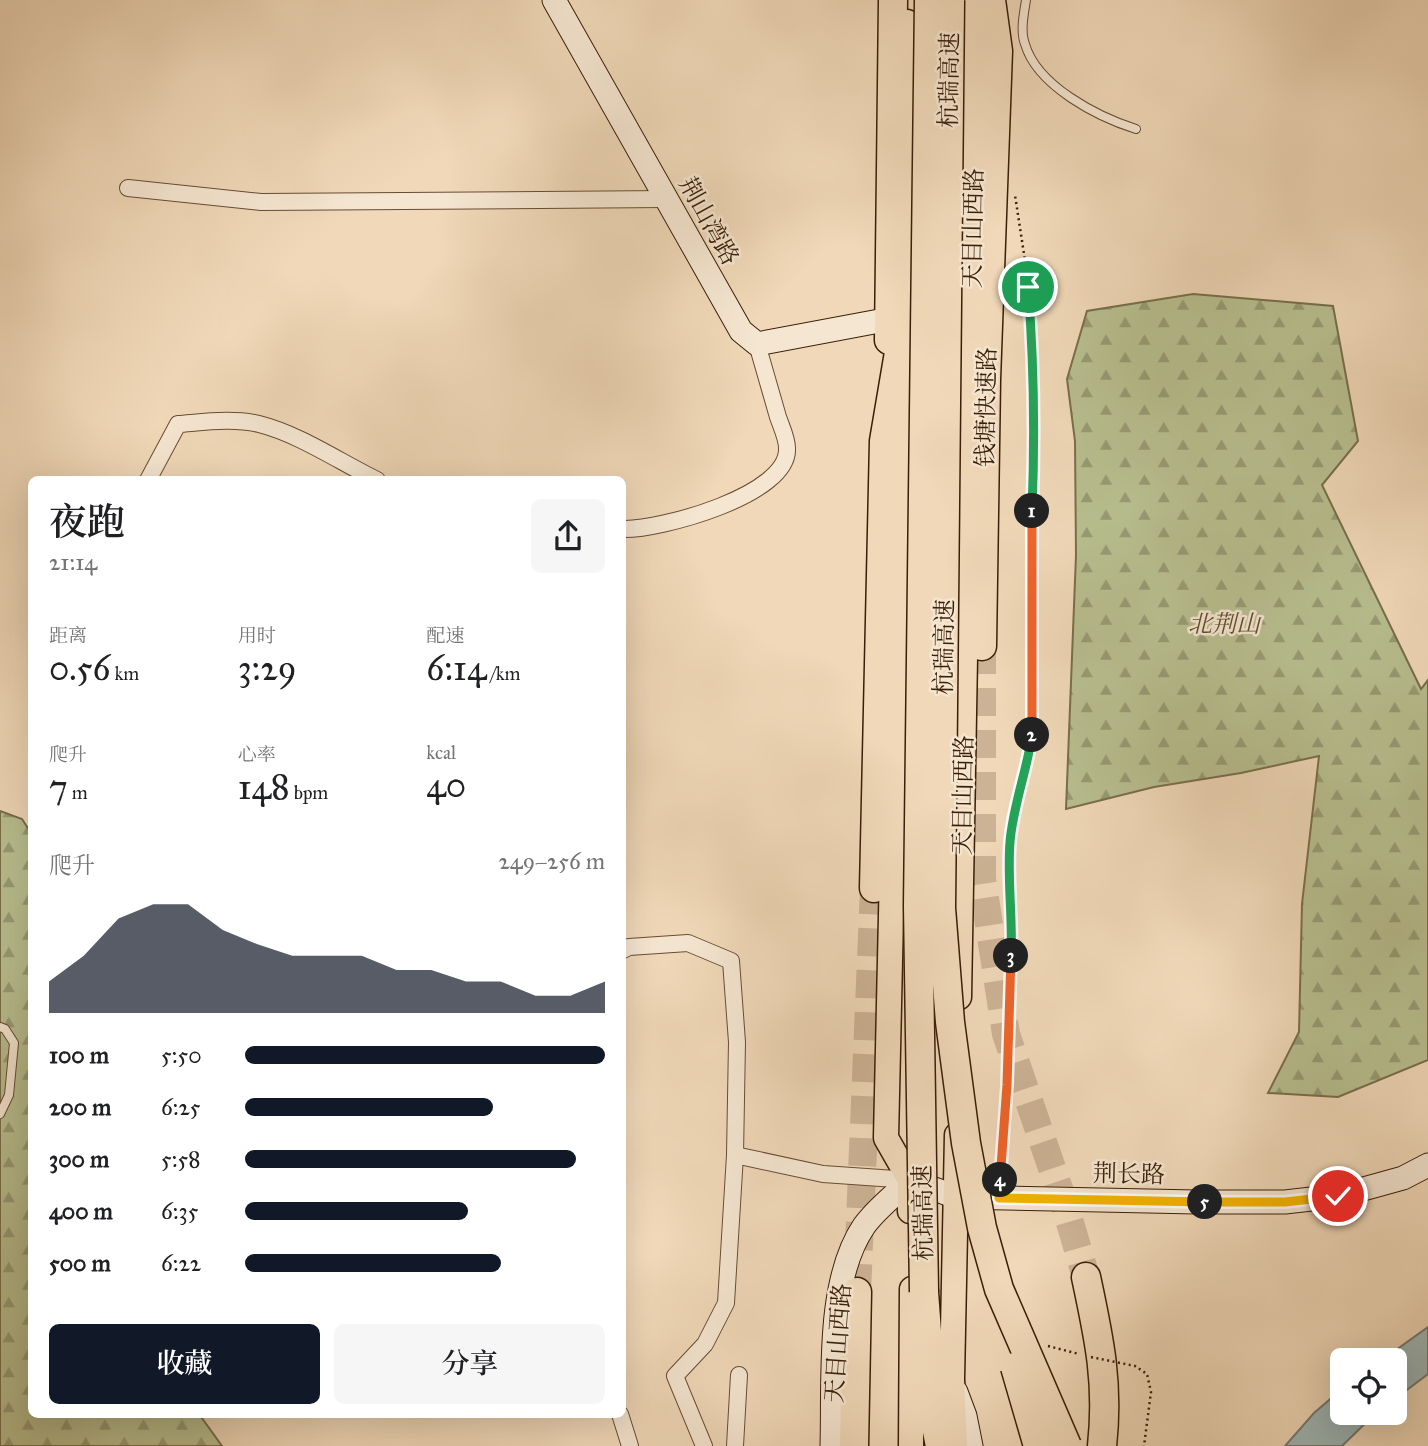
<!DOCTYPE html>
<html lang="zh">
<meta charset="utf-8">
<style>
body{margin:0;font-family:"IM FELL Great Primer","Noto Serif SC",serif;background:#f6f6f6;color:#202124;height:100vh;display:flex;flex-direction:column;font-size:26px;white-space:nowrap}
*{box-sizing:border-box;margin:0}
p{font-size:23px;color:#757577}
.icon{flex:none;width:38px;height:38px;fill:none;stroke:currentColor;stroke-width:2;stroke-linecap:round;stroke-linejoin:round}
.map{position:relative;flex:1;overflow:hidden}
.drawer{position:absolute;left:28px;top:476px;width:598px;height:942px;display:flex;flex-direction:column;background:#fff;border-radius:10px;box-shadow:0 7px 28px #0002}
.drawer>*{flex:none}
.buttons{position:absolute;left:1330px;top:1348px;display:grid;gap:14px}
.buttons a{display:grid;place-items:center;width:77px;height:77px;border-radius:10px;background:#fff;box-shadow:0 7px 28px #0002;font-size:35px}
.pin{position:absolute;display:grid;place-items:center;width:60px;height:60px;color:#fff;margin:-30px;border:4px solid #fff;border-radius:50%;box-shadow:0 2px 7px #0007}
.km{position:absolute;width:35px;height:35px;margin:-18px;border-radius:50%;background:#222;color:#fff;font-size:19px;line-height:35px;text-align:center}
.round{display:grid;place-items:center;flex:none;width:74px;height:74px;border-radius:10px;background:#f6f6f6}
.summary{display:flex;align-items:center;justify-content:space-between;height:119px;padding:0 21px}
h1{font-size:38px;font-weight:600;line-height:52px}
.metrics{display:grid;grid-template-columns:repeat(3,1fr);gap:10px;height:119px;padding:7px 21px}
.metrics div{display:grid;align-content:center}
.metrics b{font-size:35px;font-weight:600}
.metrics small{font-size:19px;font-weight:400}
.metrics p{font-size:19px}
.chart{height:196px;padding:14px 21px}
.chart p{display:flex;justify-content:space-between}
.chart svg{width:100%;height:126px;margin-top:7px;fill:#111827;opacity:.7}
.action{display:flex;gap:14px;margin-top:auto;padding:14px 21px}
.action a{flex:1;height:80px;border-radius:10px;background:#111827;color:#fff;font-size:28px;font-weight:600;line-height:80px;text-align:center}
.action a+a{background:#f6f6f6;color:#202124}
ul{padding:0 21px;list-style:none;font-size:23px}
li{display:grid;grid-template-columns:112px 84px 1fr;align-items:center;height:52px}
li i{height:18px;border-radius:9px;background:#111827}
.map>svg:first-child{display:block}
.forest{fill:url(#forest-firs);stroke:#796e4c;stroke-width:2}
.water{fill:#9eb8b9;stroke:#767a72;stroke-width:2}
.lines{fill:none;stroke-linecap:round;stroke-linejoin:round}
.highway-tunnel{stroke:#ccb395;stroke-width:28;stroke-dasharray:28 14;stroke-linecap:butt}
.lane-casing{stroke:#684c33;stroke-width:10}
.street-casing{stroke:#684c33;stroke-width:18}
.secondary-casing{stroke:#3a1e07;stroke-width:25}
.primary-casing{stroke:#3a1e07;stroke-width:27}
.highway-casing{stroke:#3a1e07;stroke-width:31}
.path{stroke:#3a1e07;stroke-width:2.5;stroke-dasharray:2 3.5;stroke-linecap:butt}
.lane{stroke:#f5e6d1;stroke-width:8}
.street{stroke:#f5e6d1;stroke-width:16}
.secondary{stroke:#f5e6d1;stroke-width:23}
.primary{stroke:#f0d8b8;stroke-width:24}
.highway{stroke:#f0d8b8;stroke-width:28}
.highway-bridge-casing{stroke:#3a1e07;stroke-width:31;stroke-linecap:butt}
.path-bridge{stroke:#3a1e07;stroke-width:2.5;stroke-dasharray:2 3.5;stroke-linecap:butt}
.highway-bridge{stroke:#f0d8b8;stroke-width:28}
.split-1-casing{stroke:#fff;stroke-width:14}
.split-2-casing{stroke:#fff;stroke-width:14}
.split-3-casing{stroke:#fff;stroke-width:14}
.split-4-casing{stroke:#fff;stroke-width:14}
.split-5-casing{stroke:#fff;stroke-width:14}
.split-6-casing{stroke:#fff;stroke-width:14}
.split-1{stroke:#22a559;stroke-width:9}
.split-2{stroke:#f0652b;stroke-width:9}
.split-3{stroke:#22a559;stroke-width:9}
.split-4{stroke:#f0652b;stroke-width:9}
.split-5{stroke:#f5b400;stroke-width:9}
.split-6{stroke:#f5b400;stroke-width:9}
.labels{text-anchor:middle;stroke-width:5;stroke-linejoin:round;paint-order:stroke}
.street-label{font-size:24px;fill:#3a1e07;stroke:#f5e6d1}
.park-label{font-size:24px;font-style:italic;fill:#604e30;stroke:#f5e6d1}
</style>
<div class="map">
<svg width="1428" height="1446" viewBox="0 0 1428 1446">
<defs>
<pattern id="forest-firs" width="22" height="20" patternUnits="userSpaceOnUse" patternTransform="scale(1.75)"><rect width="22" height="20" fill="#b8bf90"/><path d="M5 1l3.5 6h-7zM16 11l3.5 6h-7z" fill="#979b74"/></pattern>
</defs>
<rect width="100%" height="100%" fill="#f0d8b8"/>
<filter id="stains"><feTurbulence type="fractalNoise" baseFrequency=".00286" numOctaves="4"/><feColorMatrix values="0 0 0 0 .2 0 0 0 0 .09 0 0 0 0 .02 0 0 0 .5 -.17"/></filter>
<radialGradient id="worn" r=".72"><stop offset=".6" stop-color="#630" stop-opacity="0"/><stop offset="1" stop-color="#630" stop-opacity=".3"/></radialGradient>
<g class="forest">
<path d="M1193,294L1333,306L1358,441L1322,485L1421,689L1428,680V1060L1338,1097L1268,1093L1299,1032L1302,904L1319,756L1241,773L1154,787L1066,809L1076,555L1075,441L1067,379L1087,311Z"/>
<path d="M0,811L22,819L31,833L32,1414H199L222,1446H0Z"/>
</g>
<g class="water">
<path d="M1428,1327V1374L1395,1399V1360H1382Z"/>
<path d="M1342,1389V1412H1377L1342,1446H1285L1314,1413Z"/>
</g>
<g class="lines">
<g class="highway-tunnel">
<path d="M982,646V879L1006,1034L1066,1209L1086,1277"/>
<path d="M857,1292L874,888"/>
</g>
<g class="lane-casing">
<g id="lane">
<path d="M1026,0C1024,13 1020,31 1025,44C1037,86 1098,117 1136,129"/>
<path d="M0,1027L5,1029L14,1043L9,1095L0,1114"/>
</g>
</g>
<g class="street-casing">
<g id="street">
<path d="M128,188L261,202L666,199"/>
<path d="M148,480L178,424C205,422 233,418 259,424C299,434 340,462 377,480"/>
<path d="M623,529C660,530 790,495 787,448C787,438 781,426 778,417C771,392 764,368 757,344"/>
<path d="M623,950L629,947L688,943L731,961L737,1042L735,1155L726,1303L705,1344L675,1376L704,1446"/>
<path d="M735,1155L823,1174L910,1180"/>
<path d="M620,1414L630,1446"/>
<path d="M735,1446L739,1375"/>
</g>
</g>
<g class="secondary-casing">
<g id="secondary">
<path d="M554,0L741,331L757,344L890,319"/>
<path d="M956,1392L965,1416L971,1446"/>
<path d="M832,1446C834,1380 826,1282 864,1226C876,1209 895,1195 910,1180L956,1197L1196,1202H1285L1338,1196L1403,1178L1428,1165"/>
</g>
</g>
<g class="primary-casing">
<g id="primary">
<path d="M905,335L907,22"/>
<path d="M903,382L886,1138L910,1180V1211"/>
<path d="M959,997L974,148V0"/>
<path d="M911,1446L912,1289"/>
<path d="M955,1446L952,1379L957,1135"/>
</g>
</g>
<g class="highway-casing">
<g id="highway">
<path d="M889,340L893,0"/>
<path d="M982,646L986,380L998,51L991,0"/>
<path d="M874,888L884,441L905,317"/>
<path d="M1086,1277C1099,1338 1109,1383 1102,1446"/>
<path d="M924,1292L933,1411L940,1446"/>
<path d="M854,1446L857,1292"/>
</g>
</g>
<g class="path">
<path d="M1000,1179L1007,1085L1012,949L1010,845L1012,824L1028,758L1033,727L1031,556L1035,444L1033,344L1029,287L1015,195"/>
<path d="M1048,1346L1079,1354"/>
</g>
<use href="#lane" class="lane"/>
<use href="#street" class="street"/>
<use href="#secondary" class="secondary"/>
<use href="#primary" class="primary"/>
<use href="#highway" class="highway"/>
<g class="highway-bridge-casing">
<g id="highway-bridge">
<path d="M950,0L941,908L950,1022L966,1143L982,1228L999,1289L1067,1446"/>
<path d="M924,1292L918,906L929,0"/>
<path d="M1015,1367L1038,1446"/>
</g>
</g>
<path class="path-bridge" d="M1091,1357L1135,1366L1147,1374L1151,1392L1144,1446"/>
<use href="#highway-bridge" class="highway-bridge"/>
</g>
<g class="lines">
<g class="split-1-casing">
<path id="split-1" d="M1028,287C1034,362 1035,436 1032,511"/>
</g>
<g class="split-2-casing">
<path id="split-2" d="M1032,735V511"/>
</g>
<g class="split-3-casing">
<path id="split-3" d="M1011,956C1013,918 1007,880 1010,842C1013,805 1027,771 1032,735"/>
</g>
<g class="split-4-casing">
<path id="split-4" d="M1000,1180L1007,1085L1011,956"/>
</g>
<g class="split-5-casing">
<path id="split-5" d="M1000,1180L999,1198L1205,1202"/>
</g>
<g class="split-6-casing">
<path id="split-6" d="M1205,1202H1285L1338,1196"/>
</g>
<use href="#split-1" class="split-1"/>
<use href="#split-2" class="split-2"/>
<use href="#split-3" class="split-3"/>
<use href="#split-4" class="split-4"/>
<use href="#split-5" class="split-5"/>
<use href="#split-6" class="split-6"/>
</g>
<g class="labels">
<g class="street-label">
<text transform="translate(949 80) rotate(-89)" y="8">杭瑞高速</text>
<text transform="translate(709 221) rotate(61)" y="8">荆山湾路</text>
<text transform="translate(973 228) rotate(-89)" y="8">天目山西路</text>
<text transform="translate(986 407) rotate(-89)" y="8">钱塘快速路</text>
<text transform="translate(944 647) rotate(-89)" y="8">杭瑞高速</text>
<text transform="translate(963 795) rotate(-89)" y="8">天目山西路</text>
<text transform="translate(1129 1174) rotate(1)" y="8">荆长路</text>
<text transform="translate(923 1213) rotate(-91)" y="8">杭瑞高速</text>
<text transform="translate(838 1343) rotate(-86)" y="8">天目山西路</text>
</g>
<g class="park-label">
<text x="1224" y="632">北荆山</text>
</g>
</g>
<rect width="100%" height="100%" filter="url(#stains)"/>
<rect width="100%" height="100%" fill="url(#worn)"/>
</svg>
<div class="buttons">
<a><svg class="icon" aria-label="locate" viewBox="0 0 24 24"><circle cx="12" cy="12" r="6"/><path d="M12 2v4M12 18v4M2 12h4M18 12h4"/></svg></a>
</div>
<div class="pin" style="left:1028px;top:287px;background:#1e9e55"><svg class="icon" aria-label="arrive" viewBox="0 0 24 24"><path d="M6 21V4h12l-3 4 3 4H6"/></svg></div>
<div class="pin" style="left:1338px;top:1196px;background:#d93025"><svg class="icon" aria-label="check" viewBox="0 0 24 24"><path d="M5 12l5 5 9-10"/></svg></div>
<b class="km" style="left:1032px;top:511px">1</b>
<b class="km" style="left:1032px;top:735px">2</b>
<b class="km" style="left:1011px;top:956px">3</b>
<b class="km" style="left:1000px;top:1180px">4</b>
<b class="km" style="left:1205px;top:1202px">5</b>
<section class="drawer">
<div class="summary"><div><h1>夜跑</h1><p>21:14</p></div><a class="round"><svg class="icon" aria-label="share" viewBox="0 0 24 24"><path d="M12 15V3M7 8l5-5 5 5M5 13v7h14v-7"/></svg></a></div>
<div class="metrics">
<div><p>距离</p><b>0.56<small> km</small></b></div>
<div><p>用时</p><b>3:29</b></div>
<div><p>配速</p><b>6:14<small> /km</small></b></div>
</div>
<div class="metrics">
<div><p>爬升</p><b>7<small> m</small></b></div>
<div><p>心率</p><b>148<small> bpm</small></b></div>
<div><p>kcal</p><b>40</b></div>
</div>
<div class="chart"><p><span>爬升</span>249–256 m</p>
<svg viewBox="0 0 160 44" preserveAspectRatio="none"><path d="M0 44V33L10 24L20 11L30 6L40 6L50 15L60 20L70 24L80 24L90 24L100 29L110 29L120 33L130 33L140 38L150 38L160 33V44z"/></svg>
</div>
<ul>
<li><b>100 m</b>5:50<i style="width:100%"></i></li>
<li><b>200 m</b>6:25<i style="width:69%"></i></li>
<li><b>300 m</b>5:58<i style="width:92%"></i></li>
<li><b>400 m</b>6:35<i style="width:62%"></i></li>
<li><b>500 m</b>6:22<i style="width:71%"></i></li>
</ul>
<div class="action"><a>收藏</a><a>分享</a></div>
</section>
</div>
